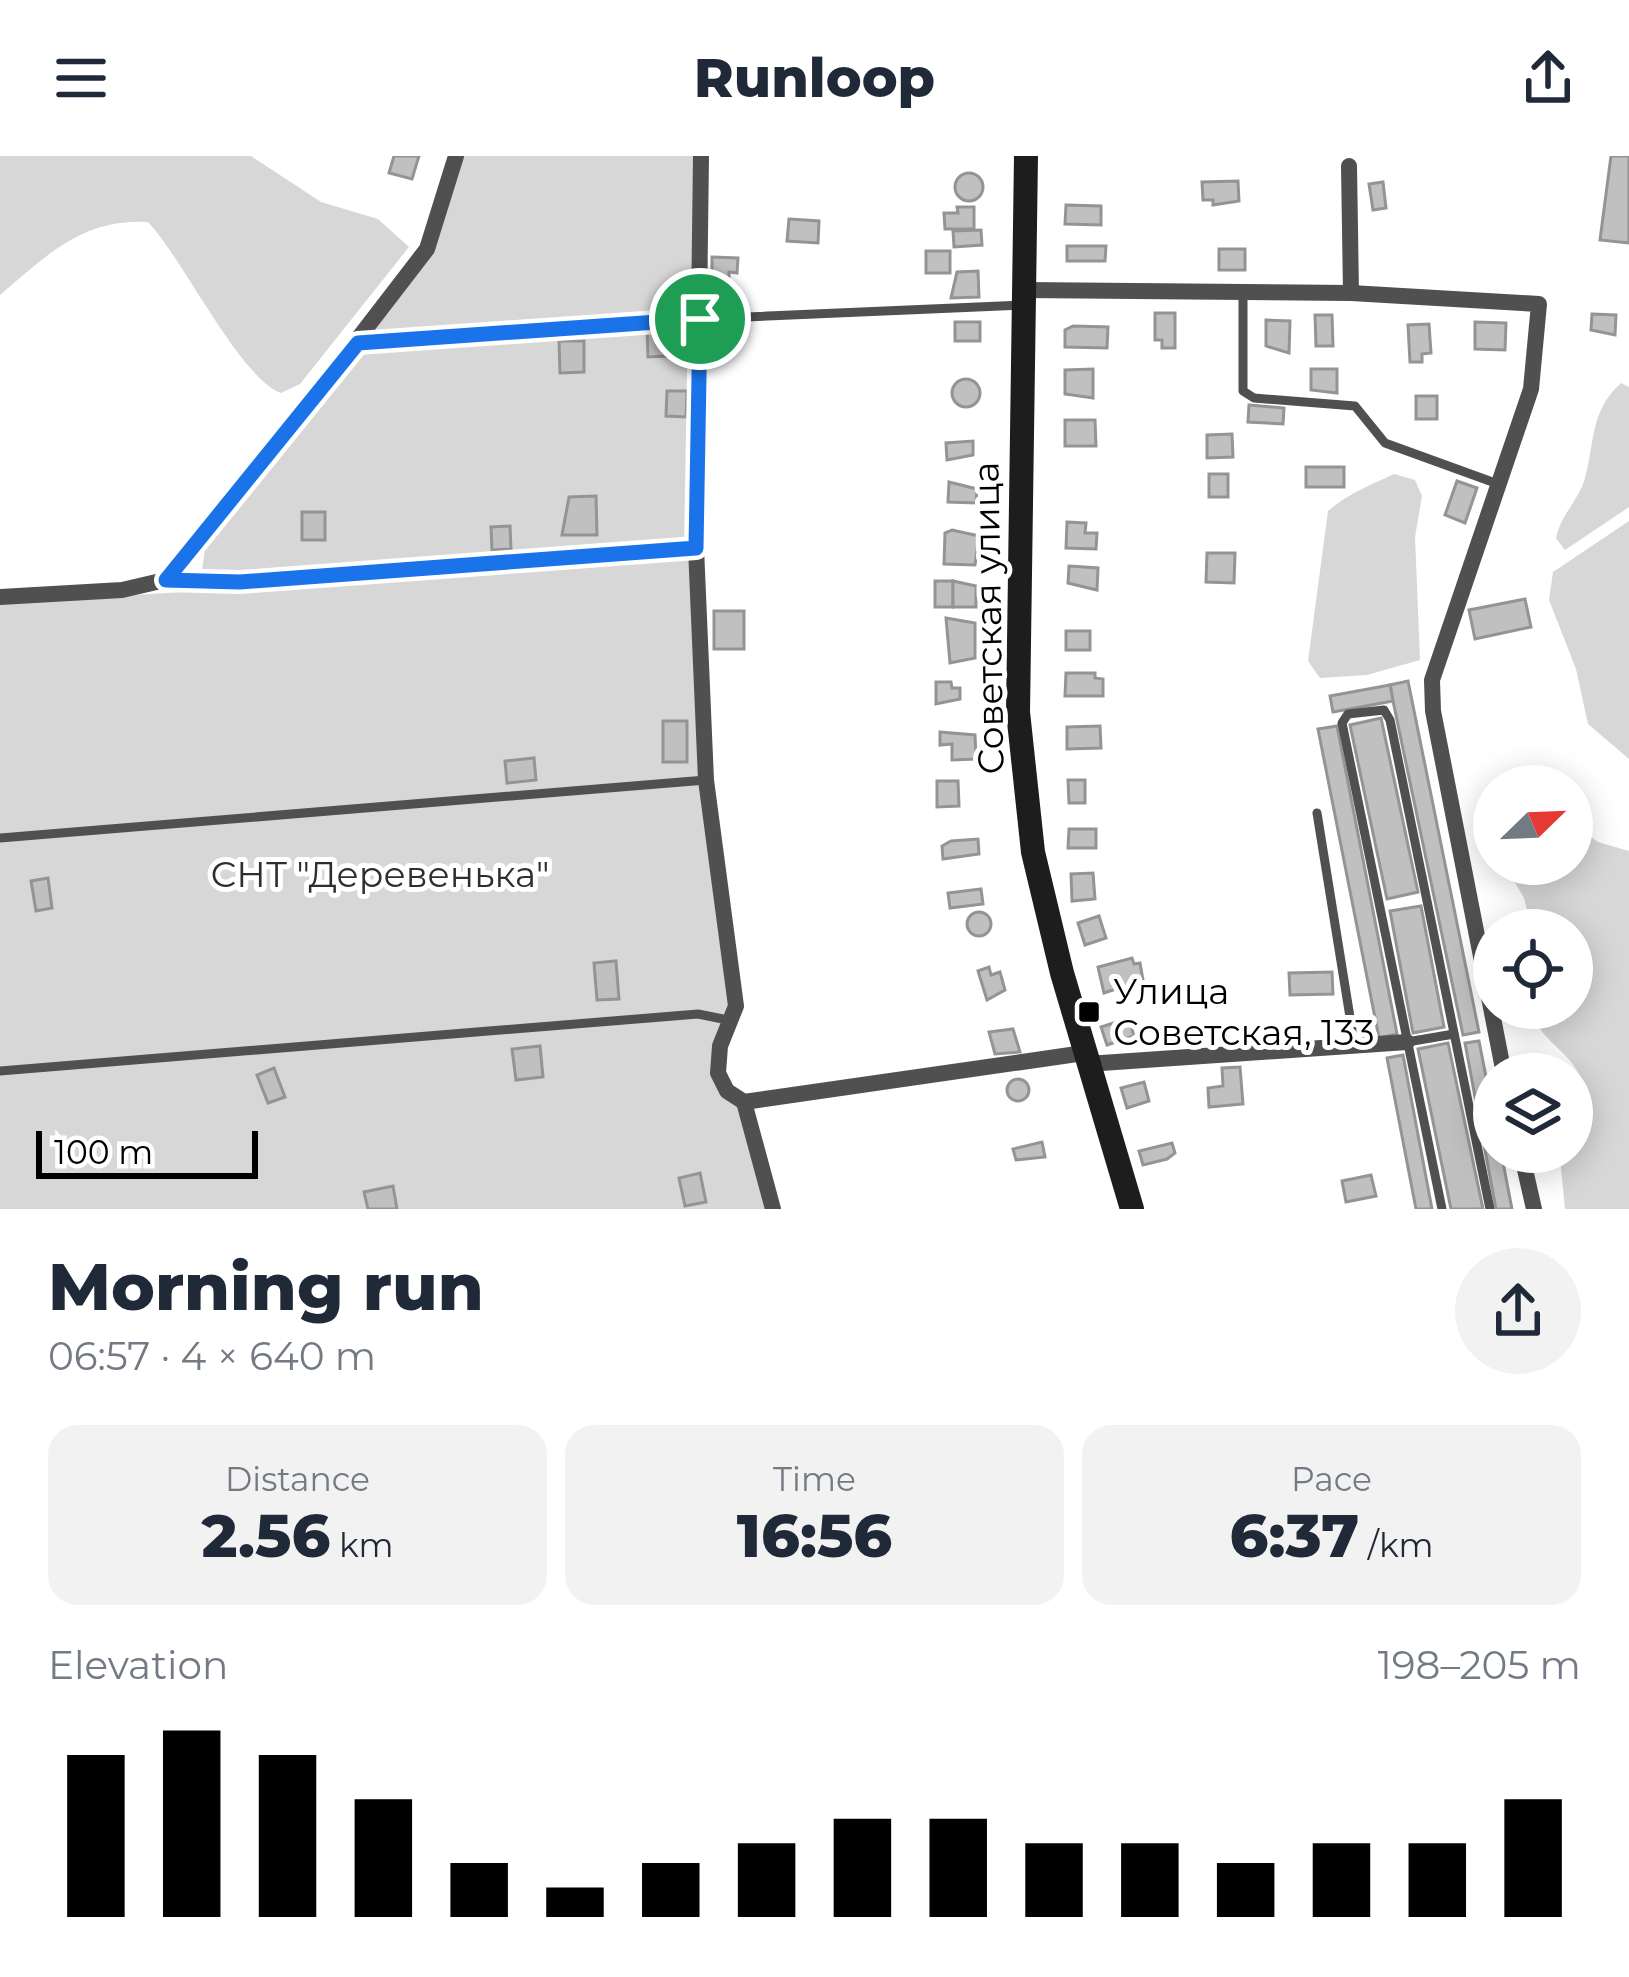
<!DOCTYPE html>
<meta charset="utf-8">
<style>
body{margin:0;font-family:Montserrat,sans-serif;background:#f2f2f3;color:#1f2937;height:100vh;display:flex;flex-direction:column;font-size:45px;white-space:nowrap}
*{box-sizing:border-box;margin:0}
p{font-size:39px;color:#747a83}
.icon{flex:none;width:66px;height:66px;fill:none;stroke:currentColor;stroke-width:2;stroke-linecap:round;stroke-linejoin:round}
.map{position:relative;height:1053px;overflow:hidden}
.drawer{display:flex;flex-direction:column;background:#fff;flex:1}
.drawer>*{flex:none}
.needle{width:78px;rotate:67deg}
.buttons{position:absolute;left:1473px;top:609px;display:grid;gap:24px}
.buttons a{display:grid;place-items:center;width:120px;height:120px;border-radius:50%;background:#fff;box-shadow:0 6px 30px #0003;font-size:60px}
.scale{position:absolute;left:36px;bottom:30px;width:222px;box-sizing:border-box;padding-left:12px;border:6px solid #000;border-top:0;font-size:33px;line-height:42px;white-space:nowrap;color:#000;-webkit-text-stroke:9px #fff;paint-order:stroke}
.pin{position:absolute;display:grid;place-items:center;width:102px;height:102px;color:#fff;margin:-51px;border:6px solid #fff;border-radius:50%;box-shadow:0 3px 12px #0007}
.round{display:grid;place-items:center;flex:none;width:126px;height:126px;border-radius:63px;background:#f2f2f3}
.summary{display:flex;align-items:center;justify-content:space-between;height:204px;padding:0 48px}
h1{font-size:66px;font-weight:800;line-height:90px}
.figures{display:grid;grid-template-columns:repeat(3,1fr);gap:18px;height:204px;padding:12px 48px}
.figures div{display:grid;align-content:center;border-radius:30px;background:#f2f2f3;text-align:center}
.figures b{font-size:60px;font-weight:800}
.figures small{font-size:33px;font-weight:400}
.figures p{font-size:33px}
.chart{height:336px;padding:24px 48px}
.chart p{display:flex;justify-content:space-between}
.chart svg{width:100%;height:216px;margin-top:12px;stroke:#000;stroke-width:6}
header{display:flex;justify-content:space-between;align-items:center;height:156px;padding:0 48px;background:#fff;font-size:54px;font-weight:800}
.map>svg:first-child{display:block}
.green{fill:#d7d7d7}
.building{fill:#c0c0c0;stroke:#949494;stroke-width:3}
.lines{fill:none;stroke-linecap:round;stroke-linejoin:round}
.lane{stroke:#505050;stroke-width:9}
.street{stroke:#505050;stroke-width:16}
.secondary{stroke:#1d1d1d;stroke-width:24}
.route-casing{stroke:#fff;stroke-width:24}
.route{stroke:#1a73e8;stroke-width:15}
.poi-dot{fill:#000;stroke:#fff;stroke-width:4.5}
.labels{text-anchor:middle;stroke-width:10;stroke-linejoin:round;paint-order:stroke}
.street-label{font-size:36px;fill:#000;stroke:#fff}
.park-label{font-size:36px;fill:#2e2e2e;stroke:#fff}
.poi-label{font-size:36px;fill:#000;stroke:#fff;text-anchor:start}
</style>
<header><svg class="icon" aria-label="menu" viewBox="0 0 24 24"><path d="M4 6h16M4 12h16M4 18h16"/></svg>Runloop<svg class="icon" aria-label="share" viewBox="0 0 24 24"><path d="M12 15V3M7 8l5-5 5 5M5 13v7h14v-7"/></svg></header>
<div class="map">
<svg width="1629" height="1053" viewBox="0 0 1629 1053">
<rect width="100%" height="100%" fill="#fff"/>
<g class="green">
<path d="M0,0H251L321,46L378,63L409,91L300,228L281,237C240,222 183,103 148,66C83,62 47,99 0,139Z"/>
<path d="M456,0H701L706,624L736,850L718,917L744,946L773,1053H0V447L199,435L207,379L427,93Z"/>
<path d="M1621,227L1629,231V351L1565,394L1556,382C1561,358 1579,344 1585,322C1595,285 1590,255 1621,227Z"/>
<path d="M1394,318L1415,324L1422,340L1415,381L1420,504L1367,519L1320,522L1308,505L1328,355C1347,338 1371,329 1394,318Z"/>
<path d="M1629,365V603L1588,568L1576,513L1549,444L1553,416Z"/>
<path d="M1572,667L1598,686L1629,695V1053H1565L1560,1002C1577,986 1595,950 1580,920C1568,894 1537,882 1530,852H1572V774H1532L1524,742L1504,708H1572Z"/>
</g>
<g class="building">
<path d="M394,0H419L412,23L389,17Z"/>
<path d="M1611,0H1629V87L1600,84Z"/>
<circle cx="969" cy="31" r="14"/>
<path d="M1238,25L1239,45L1213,49V44H1203L1202,26Z"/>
<path d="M1383,26L1386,52L1373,54L1369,28Z"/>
<path d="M1066,49L1101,50V69L1065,68Z"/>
<path d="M957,51H974V73H945L944,57H958Z"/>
<path d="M789,63L819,65L818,87L787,85Z"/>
<path d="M981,74L982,89L954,91L953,75Z"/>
<path d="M1067,90H1106L1105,105H1067Z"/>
<rect x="1219" y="93" width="26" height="21"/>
<rect x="926" y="95" width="24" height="22"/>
<path d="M712,101L738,102L737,117L729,116V125H718L712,119Z"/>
<path d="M978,115L979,141L951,142L957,116Z"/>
<path d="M1155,157H1175V192H1162V184H1155Z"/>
<path d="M1592,158L1616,159L1615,179L1591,174Z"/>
<path d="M1315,159H1332L1333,190H1316Z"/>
<path d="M1266,164L1290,165L1289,197L1266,190Z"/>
<rect x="955" y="166" width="25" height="19"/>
<path d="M1475,166L1506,167L1505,194L1475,193Z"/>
<path d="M1429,168L1431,197L1422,198V206H1410L1408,169Z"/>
<path d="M1073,170L1108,171L1107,192L1065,191V174Z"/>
<path d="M647,171H668V200L648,201Z"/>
<path d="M559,185H584V216L560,217Z"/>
<path d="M1093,213V242L1065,238V214Z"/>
<path d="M1311,213H1337V237L1311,234Z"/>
<circle cx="966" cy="237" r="14"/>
<path d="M667,235H687L686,261L666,260Z"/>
<rect x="1416" y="240" width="21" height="23"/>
<path d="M1249,249L1284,252L1283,268L1248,266Z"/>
<path d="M1065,264H1095L1096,290H1065Z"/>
<path d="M1232,278L1233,301L1207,302V279Z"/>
<path d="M973,285V299L947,304L946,287Z"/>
<rect x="1306" y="311" width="38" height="20"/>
<rect x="1209" y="318" width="19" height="23"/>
<path d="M1457,325L1477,332L1465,367L1445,359Z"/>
<path d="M949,326L977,333L976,347L948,346Z"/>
<path d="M596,340L597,379H562L569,341Z"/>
<rect x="302" y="356" width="23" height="28"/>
<path d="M1067,366L1086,367L1085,377H1097L1096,393L1066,392Z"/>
<path d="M510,370L511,393L492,394L491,371Z"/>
<path d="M952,374L979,380L975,409L944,408L945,377Z"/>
<path d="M1207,397H1235L1234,427L1206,426Z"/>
<path d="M1069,410L1098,412L1097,434L1068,427Z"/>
<rect x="935" y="425" width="18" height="26"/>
<path d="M953,425L976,430V451H953Z"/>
<path d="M1525,443L1531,471L1475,483L1469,454Z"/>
<rect x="714" y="455" width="30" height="38"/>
<path d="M946,462L975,467V502L950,507Z"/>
<rect x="1066" y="475" width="24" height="19"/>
<path d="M1066,517H1095V522L1103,523V540H1065Z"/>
<path d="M1408,525L1479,876L1463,879L1393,545L1390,529Z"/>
<path d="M936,526H951L952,532H960V543L936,548Z"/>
<path d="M1390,529L1393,545L1333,556L1330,540Z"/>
<path d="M1381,562L1418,736L1387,743L1350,569Z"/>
<rect x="663" y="565" width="24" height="41"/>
<path d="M1100,570L1101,592L1067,593V571Z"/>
<path d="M1337,570L1397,878L1379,882L1318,573Z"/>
<path d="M940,576L975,579L976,603L952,604V588L940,589Z"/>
<path d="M534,602L536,624L507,627L505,605Z"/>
<path d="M1068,624H1085V647H1069Z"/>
<path d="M937,625H958L959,650L937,651Z"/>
<path d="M1069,673H1096V692H1068Z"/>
<path d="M978,683L979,698L943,703L942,690L951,685Z"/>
<path d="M1093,717L1095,743L1072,745L1071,718Z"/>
<path d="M48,722L52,752L36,755L31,725Z"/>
<path d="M981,733L983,748L950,752L948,737Z"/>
<path d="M1421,750L1444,871L1413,877L1390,755Z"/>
<circle cx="979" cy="768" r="12"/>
<path d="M1099,760L1106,782L1085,789L1078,767Z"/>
<path d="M1132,802L1134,808L1140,807L1143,824L1104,837L1098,811Z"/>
<path d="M616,805L619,843L597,844L594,807Z"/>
<path d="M989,811L991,819L1000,816L1005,834L987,844L978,815Z"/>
<path d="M1332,816L1333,838L1290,839L1289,817Z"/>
<path d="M1129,862L1134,880L1107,889L1101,871Z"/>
<path d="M1013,873L1020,896L995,898L989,876Z"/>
<path d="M1479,885L1494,962V996H1501L1512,1053H1496L1465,887Z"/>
<path d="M1448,887L1483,1053H1451L1418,893Z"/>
<path d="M540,890L543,921L516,924L512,893Z"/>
<path d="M1403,899L1432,1053H1416L1387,902Z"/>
<path d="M1240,911L1243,948L1209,951L1208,932L1223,930L1222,912Z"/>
<path d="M274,912L285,941L268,947L257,919Z"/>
<circle cx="1018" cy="934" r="11"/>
<path d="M1144,926L1149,945L1127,952L1121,932Z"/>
<path d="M1042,986L1045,1001L1016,1004L1013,993Z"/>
<path d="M1172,987L1175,997L1167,1003L1143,1009L1139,995Z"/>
<path d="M700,1017L706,1046L685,1050L679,1022Z"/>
<path d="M1371,1019L1376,1040L1346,1046L1342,1025Z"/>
<path d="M393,1030L397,1053H368L364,1036Z"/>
</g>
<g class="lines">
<g class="lane">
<path d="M1243,136V235L1254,242L1355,250L1385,287L1498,328"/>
<path d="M358,187L700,163L1023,149"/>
<path d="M165,424L240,426L696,392"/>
<path d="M1317,657L1355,892"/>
<path d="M0,682L706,624"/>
<path d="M1407,886L1454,878"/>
<path d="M0,915L698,858L728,864"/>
<path d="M1442,1053L1342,567L1348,558L1384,554L1390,564L1490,1053"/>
</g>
<g class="street">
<path d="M701,0L696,392L706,624L736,850L720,890L718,917L727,935L744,946L1084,897"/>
<path d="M1349,10L1351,137"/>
<path d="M1024,134L1351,137L1539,148L1531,233L1432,524L1433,555L1504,918"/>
<path d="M0,441L122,434L165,424L180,402L207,379L427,93L456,0"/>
<path d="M1087,908L1407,886"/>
<path d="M744,946L773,1053"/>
<path d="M1521,996L1534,1053"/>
</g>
<path class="secondary" d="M1026,0L1018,556L1033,696L1062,817L1132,1053"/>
</g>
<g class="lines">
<g class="route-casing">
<path id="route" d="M700,163L696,392L240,426L166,424L358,187Z"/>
</g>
<use href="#route" class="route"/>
</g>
<rect class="poi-dot" x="1077" y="844" width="24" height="24" rx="6"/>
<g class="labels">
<g class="street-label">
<text transform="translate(988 462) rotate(-91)" y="13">Советская улица</text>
</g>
<g class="park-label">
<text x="380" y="731">СНТ "Деревенька"</text>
</g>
<g class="poi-label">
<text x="1113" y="848">Улица<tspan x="1113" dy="41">Советская, 133</tspan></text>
</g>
</g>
</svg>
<div class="buttons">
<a><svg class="needle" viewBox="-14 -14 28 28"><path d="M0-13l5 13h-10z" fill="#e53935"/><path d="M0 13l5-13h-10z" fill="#747a83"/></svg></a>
<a><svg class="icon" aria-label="locate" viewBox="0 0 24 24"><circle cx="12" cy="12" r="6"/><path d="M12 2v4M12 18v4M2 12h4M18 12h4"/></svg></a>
<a><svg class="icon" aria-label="layers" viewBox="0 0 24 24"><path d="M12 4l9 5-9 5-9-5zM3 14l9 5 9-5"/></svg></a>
</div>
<div class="scale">100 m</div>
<div class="pin" style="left:700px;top:163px;background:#1e9e55"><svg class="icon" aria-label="arrive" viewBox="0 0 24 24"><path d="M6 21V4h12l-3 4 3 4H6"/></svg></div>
</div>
<section class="drawer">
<div class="summary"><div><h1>Morning run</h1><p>06:57 · 4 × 640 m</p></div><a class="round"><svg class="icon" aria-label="share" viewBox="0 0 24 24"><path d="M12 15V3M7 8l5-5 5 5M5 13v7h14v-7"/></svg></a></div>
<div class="figures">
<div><p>Distance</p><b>2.56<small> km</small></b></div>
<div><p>Time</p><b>16:56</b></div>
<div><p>Pace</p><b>6:37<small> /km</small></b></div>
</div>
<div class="chart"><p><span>Elevation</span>198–205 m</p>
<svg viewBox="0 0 160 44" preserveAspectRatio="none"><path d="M5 44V11M15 44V6M25 44V11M35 44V20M45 44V33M55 44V38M65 44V33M75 44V29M85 44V24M95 44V24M105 44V29M115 44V29M125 44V33M135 44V29M145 44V29M155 44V20"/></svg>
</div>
</section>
